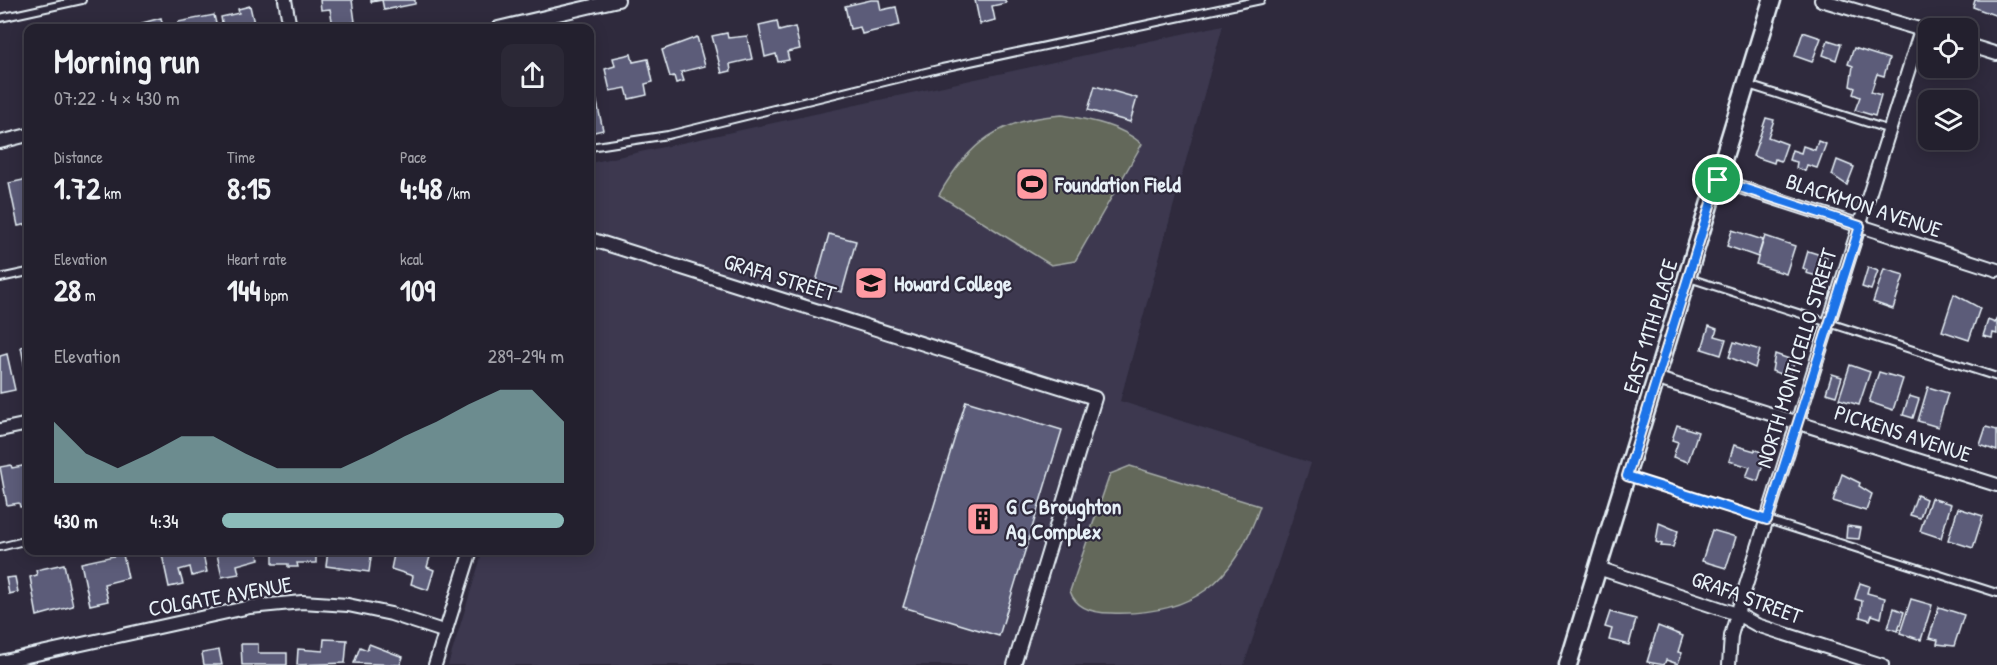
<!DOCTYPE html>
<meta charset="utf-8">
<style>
body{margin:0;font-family:"Patrick Hand",sans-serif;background:#2b2836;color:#f1f3f6;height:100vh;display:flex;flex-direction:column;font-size:22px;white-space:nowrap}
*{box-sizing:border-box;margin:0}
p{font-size:20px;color:#a3a3aa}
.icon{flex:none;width:33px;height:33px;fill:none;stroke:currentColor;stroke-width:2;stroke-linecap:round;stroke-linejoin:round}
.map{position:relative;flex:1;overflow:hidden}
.panel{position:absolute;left:24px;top:24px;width:570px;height:531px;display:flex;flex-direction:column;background:#23202e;border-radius:12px;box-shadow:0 3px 15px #0003,0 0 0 2px #403e4a}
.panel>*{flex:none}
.buttons{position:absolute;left:1918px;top:18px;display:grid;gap:12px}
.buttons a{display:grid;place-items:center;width:60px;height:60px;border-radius:12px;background:#23202e;box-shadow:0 3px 15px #0003,0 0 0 2px #403e4a;font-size:30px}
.pin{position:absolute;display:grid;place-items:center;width:51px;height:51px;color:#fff;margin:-26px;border:3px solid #fff;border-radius:50%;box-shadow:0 2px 6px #0007}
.round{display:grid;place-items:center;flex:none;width:63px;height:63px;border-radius:12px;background:#2b2836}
.headline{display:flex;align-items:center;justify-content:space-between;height:102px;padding:0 30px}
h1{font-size:33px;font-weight:800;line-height:45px}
.figures{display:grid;grid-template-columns:repeat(3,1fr);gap:9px;height:102px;padding:6px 30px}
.figures div{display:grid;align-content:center}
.figures b{font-size:30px;font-weight:800}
.figures small{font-size:16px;font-weight:400}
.figures p{font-size:16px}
.chart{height:168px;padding:12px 30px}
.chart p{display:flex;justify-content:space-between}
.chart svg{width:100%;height:108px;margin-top:6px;fill:#8bbbb9;opacity:.7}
ul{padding:0 30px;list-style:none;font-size:20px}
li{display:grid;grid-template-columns:96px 72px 1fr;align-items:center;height:45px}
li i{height:15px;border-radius:8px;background:#8bbbb9}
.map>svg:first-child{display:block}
.built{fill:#3c394f}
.green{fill:#63675a;stroke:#a6aca9;stroke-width:1.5}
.building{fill:#5b5c79;stroke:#e8f1f8;stroke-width:1.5}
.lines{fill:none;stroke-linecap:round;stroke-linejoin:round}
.lane-casing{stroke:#e8f1f8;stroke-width:10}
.street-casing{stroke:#e8f1f8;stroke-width:16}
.secondary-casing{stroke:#e8f1f8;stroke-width:21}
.lane{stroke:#2f2a3d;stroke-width:6}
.street{stroke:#2f2a3d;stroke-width:12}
.secondary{stroke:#2f2a3d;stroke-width:16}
.route-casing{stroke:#fff;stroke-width:12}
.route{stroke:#1a73e8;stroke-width:8}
.labels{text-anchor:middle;stroke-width:4.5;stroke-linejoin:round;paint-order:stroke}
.poi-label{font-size:22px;font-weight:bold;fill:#e8f1f8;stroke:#2f2a3d;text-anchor:start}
.street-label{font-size:22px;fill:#e8f1f8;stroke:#2f2a3d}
</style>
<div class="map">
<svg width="1997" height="665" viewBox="0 0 1997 665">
<rect width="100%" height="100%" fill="#2f2a3d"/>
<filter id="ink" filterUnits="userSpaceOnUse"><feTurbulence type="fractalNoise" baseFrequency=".0167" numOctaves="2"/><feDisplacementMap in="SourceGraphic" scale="12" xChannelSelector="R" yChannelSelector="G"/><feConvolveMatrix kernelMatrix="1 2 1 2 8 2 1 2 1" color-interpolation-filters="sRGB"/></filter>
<g filter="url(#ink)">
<path class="built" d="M1223,25L1120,401L1311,463L1244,665H448L483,551L590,550V163Z"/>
<g class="green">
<path d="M1062,115C1090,120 1120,125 1142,144L1075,261L1051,265L939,195C969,142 1000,119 1062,115Z"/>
<path d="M1130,466L1260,506C1234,583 1193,616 1111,613C1094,613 1076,609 1070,591L1110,474Z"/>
</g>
<g class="building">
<path d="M320,0H352L355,22L333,26L330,9L321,10Z"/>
<path d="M371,0H415V4L384,10L382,0L371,2Z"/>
<path d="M871,0H879L881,10L896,7L900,25L862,34L860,27L850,29L845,6Z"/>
<path d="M975,0H1005L1006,3L992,6L995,20L980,24Z"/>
<path d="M1975,0H1997V16L1973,7Z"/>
<path d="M250,6L255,28H223L221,17L239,13L238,9Z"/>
<path d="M214,15L217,28H179L178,22Z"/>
<path d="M161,18L163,27L169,26V28H143L142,23Z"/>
<path d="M777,21L779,31L795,27L800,49L787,52L789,60L778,62L776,54L765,57L759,25Z"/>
<path d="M1803,32L1821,38L1812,62L1795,56Z"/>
<path d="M727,33L728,38L747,36L752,59L730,64L731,71L722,73L712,36Z"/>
<path d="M697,37L705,66L681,72L684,81L676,83L674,76L670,77L662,50Z"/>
<path d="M1828,40L1841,44L1836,60L1823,55Z"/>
<path d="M1854,48L1889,59L1884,76L1877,74L1871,92L1881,95L1875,116L1855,110L1860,97L1853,94L1855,88L1850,86L1853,66L1848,64Z"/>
<path d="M631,54L633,62L648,59L653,82L645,84L647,95L629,99L626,88L610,91L605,69L615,66L613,58Z"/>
<path d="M1095,86L1137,98L1130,122L1088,110Z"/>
<path d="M595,93L603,130L590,133V94Z"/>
<path d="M1766,118L1774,120L1768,137L1787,144L1781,161L1775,159L1774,163L1753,156Z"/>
<path d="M1818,141L1826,144L1817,168L1807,165L1805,171L1796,168L1797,162L1789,160L1792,150L1801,153L1803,146L1815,150Z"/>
<path d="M1837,160L1854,167L1847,185L1832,175Z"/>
<path d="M28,179V224L18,226L9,183Z"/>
<path d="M1732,230L1763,240L1758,257L1727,246Z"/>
<path d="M829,234L856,241L842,292L815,285Z"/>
<path d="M1765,236L1795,246L1786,274L1756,264Z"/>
<path d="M1808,251L1827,257L1823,272L1819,271L1817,276L1806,273L1807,270L1803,268Z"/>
<path d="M1868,267L1878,271L1871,290L1862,287Z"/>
<path d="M1884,269L1904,275L1893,309L1873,302Z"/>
<path d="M1954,294L1980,308L1969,340L1942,331Z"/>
<path d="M1997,317V334L1993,333L1992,338L1983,336L1988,320L1995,323Z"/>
<path d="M1709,326L1717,329L1715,336L1726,339L1721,355L1702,349Z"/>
<path d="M1734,342L1760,350L1755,368L1729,357Z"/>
<path d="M28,345V378L27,379L21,347Z"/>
<path d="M7,354L15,390L0,393V356Z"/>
<path d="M1775,354L1795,361L1789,377L1772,371Z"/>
<path d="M1850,365L1870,372L1859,405L1839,399Z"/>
<path d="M1879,372L1903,379L1893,410L1869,402Z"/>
<path d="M1832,374L1842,377L1836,396L1826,393Z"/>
<path d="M1928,387L1948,393L1938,427L1918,421Z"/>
<path d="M1909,396L1919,399L1913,418L1903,415Z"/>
<path d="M966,401L1062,430L999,636L903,607Z"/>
<path d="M1677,425L1698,432L1688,462L1673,457L1678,442L1672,440Z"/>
<path d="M1986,427L1997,430V451L1980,445Z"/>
<path d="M1734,445L1755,451V449L1766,455L1758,481L1746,477L1750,467L1729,461Z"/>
<path d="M11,465L12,468L28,465V506L20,507L19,503L7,505L0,467Z"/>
<path d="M1842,474L1860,483L1859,486L1872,494L1866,511L1833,501Z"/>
<path d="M1917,495L1926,499L1920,518L1910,515Z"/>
<path d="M1931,498L1951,504L1941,538L1920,531Z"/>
<path d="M1958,508L1983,516L1973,548L1948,540Z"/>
<path d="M1659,523L1678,531L1673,547L1661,546L1662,544L1656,542Z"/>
<path d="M1847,526L1861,528L1859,539L1846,538Z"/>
<path d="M1712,530L1736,537L1726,568L1702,561Z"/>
<path d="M122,550L128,578L104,584L108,601L90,605L81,563L114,556L113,551Z"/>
<path d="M161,550H202L207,572L192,576L190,567L179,570L183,584L169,587Z"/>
<path d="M216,550H257L259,559L237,565L239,574L222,577Z"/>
<path d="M273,550H316V563H297L298,567H288V564H273Z"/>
<path d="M328,550H372L369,572L326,566Z"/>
<path d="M395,550H432L427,567L434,570L428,590L411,584L413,576L391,569Z"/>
<path d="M64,564L73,606L37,616L30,577L37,575L36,570Z"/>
<path d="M15,577L18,592L9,594L6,578Z"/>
<path d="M1860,583L1869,586L1867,593L1885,598L1881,618L1872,615L1870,620L1860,617L1862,601L1855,599Z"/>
<path d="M1911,599L1932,605L1921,640L1900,633Z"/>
<path d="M1939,607L1964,615L1954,646L1937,644L1938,640L1929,638Z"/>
<path d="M1894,608L1904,612L1898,631L1888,628Z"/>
<path d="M1610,612L1636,619L1629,645L1609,640L1612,629L1605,627Z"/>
<path d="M1658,626L1683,636L1678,652L1682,653L1678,664L1666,660L1664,665L1647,662Z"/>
<path d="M324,639L347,640L345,663L297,665L298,649L323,651Z"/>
<path d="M241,644H258V653H287V665H242Z"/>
<path d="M369,644L403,657L400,665L354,663L360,647L367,650Z"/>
<path d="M219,650L222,665H204L202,653Z"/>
</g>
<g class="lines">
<g class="lane-casing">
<g id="lane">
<path d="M0,18L82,0"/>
<path d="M1748,85L1890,130"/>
<path d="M590,147L668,135L942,68L1261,0"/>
<path d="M0,278L28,272"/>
<path d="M1689,278L1997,377"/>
<path d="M1629,476L1997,593"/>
<path d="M0,547L28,540"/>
</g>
</g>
<g class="street-casing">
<g id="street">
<path d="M285,0L290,28"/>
<path d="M1821,0L1929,32"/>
<path d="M498,28L618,0"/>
<path d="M1968,45L1997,54"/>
<path d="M0,142L28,135"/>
<path d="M1718,180L1997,270"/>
<path d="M590,239L1095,398L1014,665"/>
<path d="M1658,379L1997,485"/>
<path d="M0,430L28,424"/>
<path d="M1598,568L1737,614L1757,625L1882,665"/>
<path d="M0,662L250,607L302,602L348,605L391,614L446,632"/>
<path d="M435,665L471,550"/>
<path d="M1729,665L1731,636L1737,614L1921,30"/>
</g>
</g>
<g class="secondary-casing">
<path id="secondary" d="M1568,665L1772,0"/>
</g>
<use href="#lane" class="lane"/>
<use href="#street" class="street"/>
<use href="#secondary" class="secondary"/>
</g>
</g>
<g class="lines" filter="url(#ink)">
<g class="route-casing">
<path id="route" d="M1718,180L1860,226L1767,520L1627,476Z"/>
</g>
<use href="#route" class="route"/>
</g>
<defs>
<g id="stadium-square" transform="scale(1.725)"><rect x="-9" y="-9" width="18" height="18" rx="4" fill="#ff9aa2" stroke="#2f2a3d"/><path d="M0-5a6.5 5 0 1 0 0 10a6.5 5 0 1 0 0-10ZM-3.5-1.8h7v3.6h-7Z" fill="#111"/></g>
<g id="university-square" transform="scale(1.725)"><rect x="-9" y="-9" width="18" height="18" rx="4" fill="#ff9aa2" stroke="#2f2a3d"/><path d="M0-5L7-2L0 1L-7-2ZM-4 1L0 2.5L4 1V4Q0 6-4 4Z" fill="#111"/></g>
<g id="building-square" transform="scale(1.725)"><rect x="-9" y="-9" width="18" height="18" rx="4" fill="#ff9aa2" stroke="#2f2a3d"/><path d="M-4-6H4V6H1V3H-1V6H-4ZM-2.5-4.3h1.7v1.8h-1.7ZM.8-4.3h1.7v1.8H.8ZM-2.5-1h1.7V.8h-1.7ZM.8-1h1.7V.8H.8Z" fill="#111"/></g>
</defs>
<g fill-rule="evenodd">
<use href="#stadium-square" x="1032" y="184"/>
<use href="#university-square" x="871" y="283"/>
<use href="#building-square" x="983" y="519"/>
</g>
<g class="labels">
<g class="poi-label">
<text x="1055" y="192">Foundation Field</text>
<text x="894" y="291">Howard College</text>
<text x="1006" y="514">G C Broughton<tspan x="1006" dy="25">Ag Complex</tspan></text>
</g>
<g class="street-label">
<text transform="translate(1864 205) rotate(18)" y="8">BLACKMON AVENUE</text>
<text transform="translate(780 277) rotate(17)" y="8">GRAFA STREET</text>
<text transform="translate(1650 326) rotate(-73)" y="8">EAST 11TH PLACE</text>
<text transform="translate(1796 358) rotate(-73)" y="8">NORTH MONTICELLO STREET</text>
<text transform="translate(1903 433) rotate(18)" y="8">PICKENS AVENUE</text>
<text transform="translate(220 596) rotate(-10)" y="8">COLGATE AVENUE</text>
<text transform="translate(1747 597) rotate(20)" y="8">GRAFA STREET</text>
</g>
</g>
</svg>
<div class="buttons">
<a><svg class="icon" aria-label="locate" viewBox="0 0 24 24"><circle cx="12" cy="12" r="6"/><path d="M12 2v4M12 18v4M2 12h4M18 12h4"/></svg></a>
<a><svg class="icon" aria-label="layers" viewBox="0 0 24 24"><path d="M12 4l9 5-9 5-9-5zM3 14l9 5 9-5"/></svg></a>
</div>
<div class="pin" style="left:1718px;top:180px;background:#1e9e55"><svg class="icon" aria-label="arrive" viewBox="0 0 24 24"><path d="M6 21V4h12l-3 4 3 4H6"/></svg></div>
<section class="panel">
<div class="headline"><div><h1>Morning run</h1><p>07:22 · 4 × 430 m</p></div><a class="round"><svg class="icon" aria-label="share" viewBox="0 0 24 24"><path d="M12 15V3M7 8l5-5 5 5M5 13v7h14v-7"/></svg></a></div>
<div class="figures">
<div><p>Distance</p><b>1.72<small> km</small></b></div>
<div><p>Time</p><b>8:15</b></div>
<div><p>Pace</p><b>4:48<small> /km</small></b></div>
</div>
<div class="figures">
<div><p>Elevation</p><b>28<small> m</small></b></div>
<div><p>Heart rate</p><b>144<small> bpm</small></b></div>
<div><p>kcal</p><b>109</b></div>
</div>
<div class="chart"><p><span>Elevation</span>289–294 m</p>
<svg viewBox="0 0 160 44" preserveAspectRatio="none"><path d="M0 44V19L10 32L20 38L30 32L40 25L50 25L60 32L70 38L80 38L90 38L100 32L110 25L120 19L130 12L140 6L150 6L160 19V44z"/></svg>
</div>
<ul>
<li><b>430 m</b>4:34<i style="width:100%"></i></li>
</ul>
</section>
</div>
